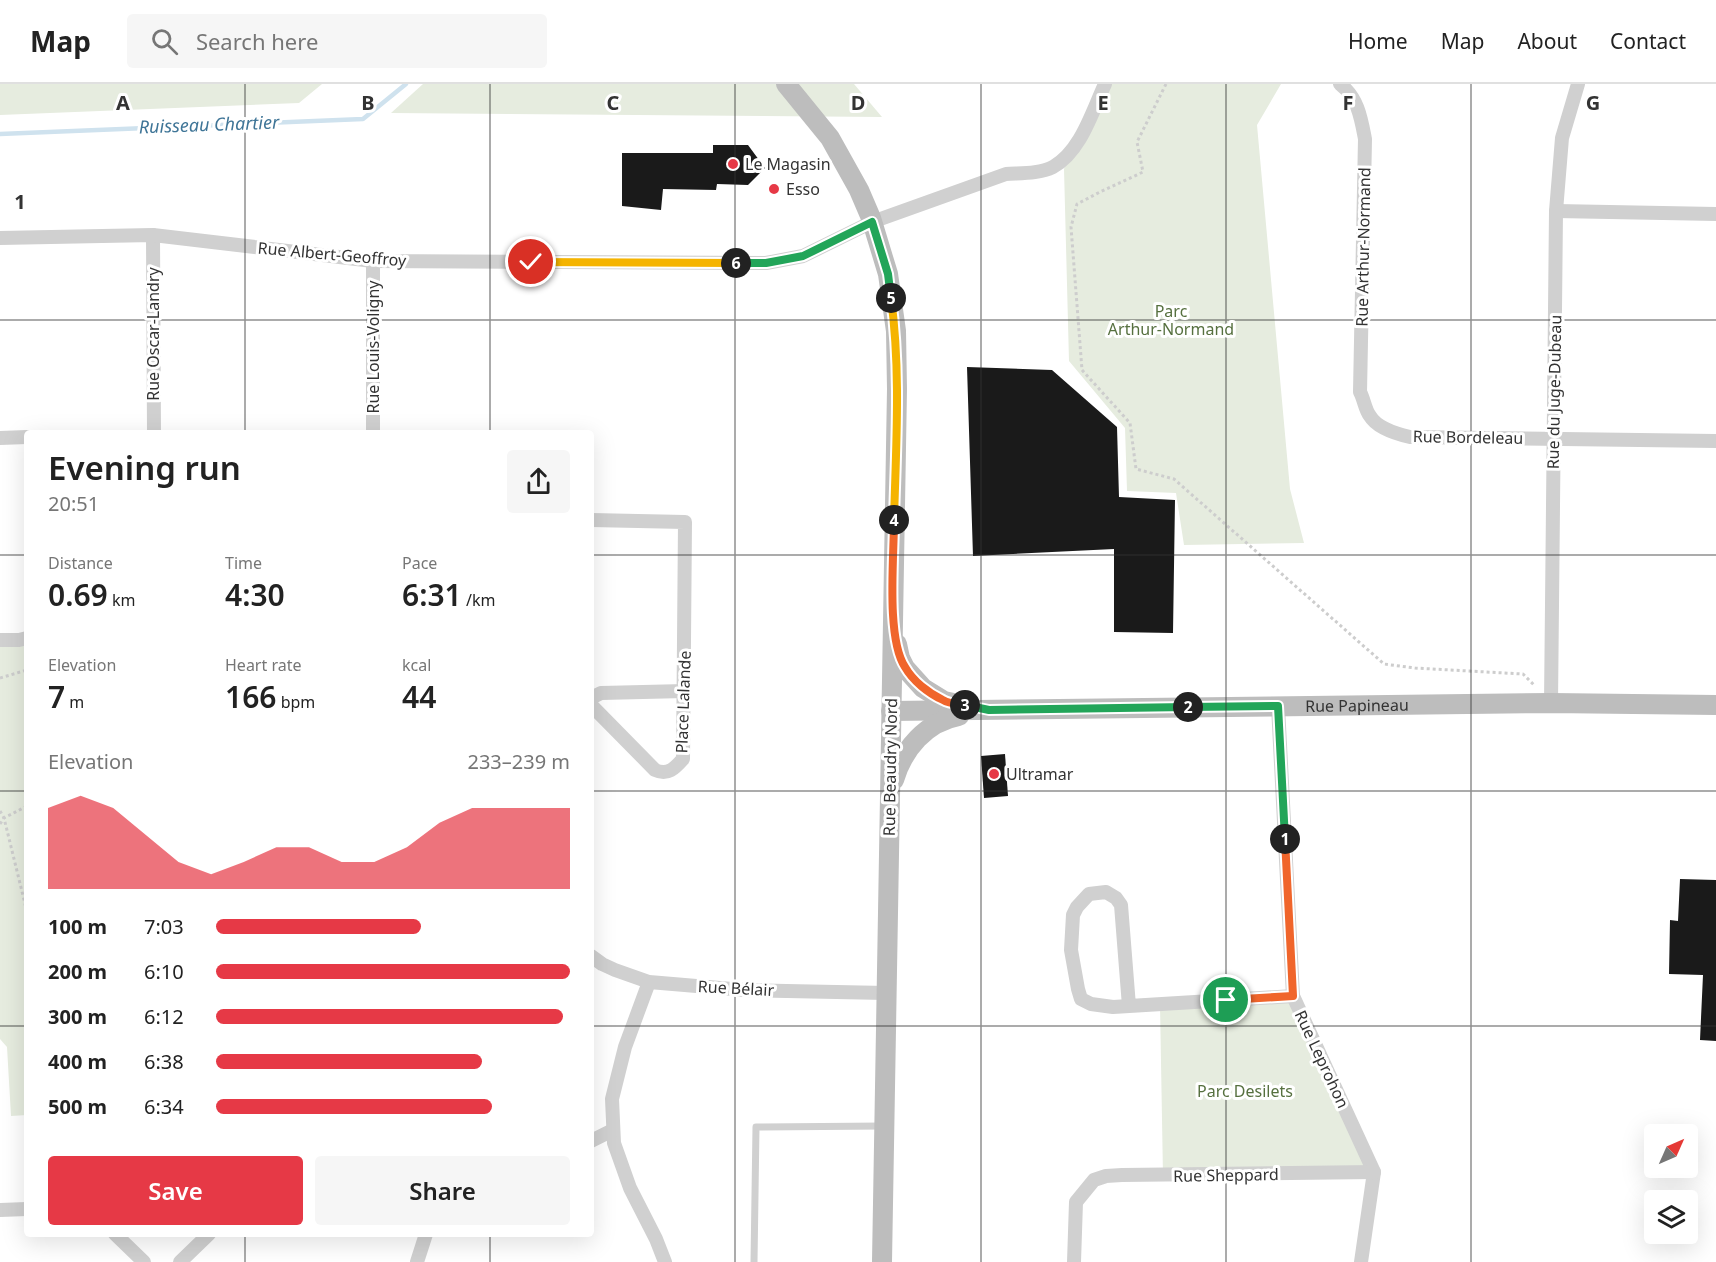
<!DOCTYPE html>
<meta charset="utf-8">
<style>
body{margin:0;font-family:"Noto Sans",sans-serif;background:#f6f6f6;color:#222;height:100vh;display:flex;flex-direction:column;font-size:22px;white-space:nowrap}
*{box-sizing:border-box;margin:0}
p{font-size:20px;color:#767676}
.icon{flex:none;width:33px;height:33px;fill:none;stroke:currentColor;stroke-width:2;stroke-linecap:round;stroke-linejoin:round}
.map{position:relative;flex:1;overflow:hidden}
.details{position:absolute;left:24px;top:346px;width:570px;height:807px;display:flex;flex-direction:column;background:#fff;border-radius:6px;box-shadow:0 6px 24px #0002}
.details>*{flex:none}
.needle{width:39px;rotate:45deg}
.fabs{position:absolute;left:1644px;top:1040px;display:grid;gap:12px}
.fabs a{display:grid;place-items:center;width:54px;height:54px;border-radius:6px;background:#fff;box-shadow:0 6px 24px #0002;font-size:30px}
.pin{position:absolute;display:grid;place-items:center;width:51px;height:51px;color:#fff;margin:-26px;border:3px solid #fff;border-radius:50%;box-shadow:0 2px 6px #0007}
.km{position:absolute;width:30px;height:30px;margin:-15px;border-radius:50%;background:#222;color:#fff;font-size:16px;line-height:30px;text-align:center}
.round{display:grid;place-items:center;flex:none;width:63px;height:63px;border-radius:6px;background:#f6f6f6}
.head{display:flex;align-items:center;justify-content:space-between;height:102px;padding:0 24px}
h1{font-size:33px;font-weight:600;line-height:45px}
.stats{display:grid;grid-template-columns:repeat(3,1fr);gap:9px;height:102px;padding:6px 24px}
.stats div{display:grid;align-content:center}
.stats b{font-size:30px;font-weight:600}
.stats small{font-size:16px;font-weight:400}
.stats p{font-size:16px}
.chart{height:168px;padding:12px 24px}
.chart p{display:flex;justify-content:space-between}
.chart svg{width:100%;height:108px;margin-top:6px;fill:#e63946;opacity:.7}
.button{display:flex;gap:12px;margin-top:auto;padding:12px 24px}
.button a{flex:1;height:69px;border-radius:6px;background:#e63946;color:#fff;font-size:24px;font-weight:600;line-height:69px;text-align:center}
.button a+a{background:#f6f6f6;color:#222}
ul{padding:0 24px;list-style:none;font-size:20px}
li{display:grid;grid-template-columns:96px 72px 1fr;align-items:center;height:45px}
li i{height:15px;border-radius:8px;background:#e63946}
header{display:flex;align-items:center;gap:36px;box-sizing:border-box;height:84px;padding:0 30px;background:#fff;border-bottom:2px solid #e0e0e0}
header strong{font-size:28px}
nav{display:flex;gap:33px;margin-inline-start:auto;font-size:21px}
.search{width:420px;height:54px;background:#f6f6f6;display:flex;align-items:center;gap:15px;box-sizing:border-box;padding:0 21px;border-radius:6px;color:#767676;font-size:22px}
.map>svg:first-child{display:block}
.green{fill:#e6ecdf}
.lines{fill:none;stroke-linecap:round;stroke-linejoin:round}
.stream{stroke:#cfe2ee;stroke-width:4.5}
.building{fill:#1a1a1a}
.path{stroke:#cdcdcd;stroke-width:3;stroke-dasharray:3 3;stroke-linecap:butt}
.lane{stroke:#d0d0d0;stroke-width:7}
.street{stroke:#d0d0d0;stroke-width:14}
.secondary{stroke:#bdbdbd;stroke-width:20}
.split-1-casing{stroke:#fff;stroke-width:12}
.split-2-casing{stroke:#fff;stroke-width:12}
.split-3-casing{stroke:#fff;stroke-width:12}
.split-4-casing{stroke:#fff;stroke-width:12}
.split-5-casing{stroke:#fff;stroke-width:12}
.split-6-casing{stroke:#fff;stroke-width:12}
.split-7-casing{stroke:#fff;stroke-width:12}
.split-1{stroke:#f0652b;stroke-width:8}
.split-2{stroke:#22a559;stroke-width:8}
.split-3{stroke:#22a559;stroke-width:8}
.split-4{stroke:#f0652b;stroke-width:8}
.split-5{stroke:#f5b400;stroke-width:8}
.split-6{stroke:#22a559;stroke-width:8}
.split-7{stroke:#f5b400;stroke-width:8}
.grid{fill:none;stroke:#333;stroke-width:1.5;stroke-opacity:0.55}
.poi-dot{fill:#e63946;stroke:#fff;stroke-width:2}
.labels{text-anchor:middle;stroke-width:6;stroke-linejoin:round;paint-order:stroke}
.poi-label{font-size:16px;fill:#333;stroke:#fff;text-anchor:start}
.street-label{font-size:16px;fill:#333;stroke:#fff}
.park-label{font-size:16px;fill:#56703f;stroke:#fff}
.water-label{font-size:18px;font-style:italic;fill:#3f7597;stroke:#fff}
.grid-label{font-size:20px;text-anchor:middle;font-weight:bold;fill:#333;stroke:#fff;stroke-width:6;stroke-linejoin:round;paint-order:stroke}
</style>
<header>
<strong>Map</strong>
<div class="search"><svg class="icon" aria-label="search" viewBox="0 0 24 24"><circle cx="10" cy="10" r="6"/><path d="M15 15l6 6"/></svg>Search here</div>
<nav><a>Home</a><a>Map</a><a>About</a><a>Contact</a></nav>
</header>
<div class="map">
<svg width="1716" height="1178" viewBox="0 0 1716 1178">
<rect width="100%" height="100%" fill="#fff"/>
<g class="green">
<path d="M0,0H322L299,19L0,31Z"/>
<path d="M423,0H854L882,33L391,29Z"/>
<path d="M1103,0H1281L1257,41L1290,405L1304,459L1184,461L1176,409L1127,407L1125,344L1069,277L1064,85Z"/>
<path d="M27,554V1031L11,1032L7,963L0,955V556Z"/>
<path d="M1293,912L1374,1088L1163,1092L1160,920Z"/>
</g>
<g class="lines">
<path class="stream" d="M0,50L363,35L406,0"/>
</g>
<g class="building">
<path d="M713,61H748L765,84L748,101L717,100L716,106L663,105L661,126L622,122V69H713Z"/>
<path d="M967,283L1052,286L1117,343L1119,413L1175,416L1173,549L1114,548V465L973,472Z"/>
<path d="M1005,670L1008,712L984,714L981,672Z"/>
<path d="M1680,795L1716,796V957L1700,956L1703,891L1669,890L1670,836L1678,837Z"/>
</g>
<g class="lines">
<g class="path">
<path d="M1166,0L1137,58L1143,88L1100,108L1077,120L1071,143L1082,286L1130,339L1136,385L1174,395L1384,580L1415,584L1523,590L1534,601"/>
<path d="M0,594L27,586"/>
<path d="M0,727L4,734L27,828"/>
<path d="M0,740L4,734L27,722"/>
</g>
<path class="lane" d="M754,1178L756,1043L882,1042"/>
<g class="street">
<path d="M1340,0C1358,14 1361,34 1365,55L1360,308C1364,315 1365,326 1370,332C1377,344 1397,350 1410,353L1716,357"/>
<path d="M1556,127L1716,130"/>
<path d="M153,151L154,350"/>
<path d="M0,154L153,151L373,177L766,179L803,172L872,138L1006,90C1021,89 1039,90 1053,83C1081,67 1092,28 1105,0"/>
<path d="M373,350V177"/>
<path d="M0,354L27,353"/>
<path d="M591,436L685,438L683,675C675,684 668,692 655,686L591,621"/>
<path d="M0,556H19L27,554"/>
<path d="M591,614L601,609L685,607"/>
<path d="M1551,619L1556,127L1562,54L1578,0"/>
<path d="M1278,622L1293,912L1374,1088L1361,1178"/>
<path d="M591,872L602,880L615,886L649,898L744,906L886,909"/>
<path d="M649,898L625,963L612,1015L614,1059L630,1104L656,1155L665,1178"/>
<path d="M1129,922L1121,821L1116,814L1106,808L1089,810L1077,823L1073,831L1071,866L1078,905L1081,915L1091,920L1113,923L1293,912"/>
<path d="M591,1057L613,1046"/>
<path d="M0,1126L27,1125"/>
<path d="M115,1150L144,1178"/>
<path d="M180,1178L209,1150"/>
<path d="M417,1178L426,1150"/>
<path d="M1074,1178L1076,1118L1094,1096L1106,1092L1122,1091L1374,1088"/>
</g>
<g class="secondary">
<path d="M786,0L830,54L859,106L871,134L888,190L896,247L897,305L882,1178"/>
<path d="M897,560L900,574L905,584L923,604L944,617L963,621"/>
<path id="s1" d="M891,627L1551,619L1716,621"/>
<path d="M894,696C903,665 926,638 959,632"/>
</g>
</g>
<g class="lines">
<g class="split-1-casing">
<path id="split-1" d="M1226,916L1293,912L1285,755"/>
</g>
<g class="split-2-casing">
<path id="split-2" d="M1188,623L1278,622L1285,755"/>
</g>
<g class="split-3-casing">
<path id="split-3" d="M965,621L989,626L1188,623"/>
</g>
<g class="split-4-casing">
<path id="split-4" d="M894,436C894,473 886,554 905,583C913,597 928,609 943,616C949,620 958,620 965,621"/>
</g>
<g class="split-5-casing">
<path id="split-5" d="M891,214C901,287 896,362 894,436"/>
</g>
<g class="split-6-casing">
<path id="split-6" d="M736,179H766L803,172L872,138L888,190L891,214"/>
</g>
<g class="split-7-casing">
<path id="split-7" d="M531,178L736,179"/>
</g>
<use href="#split-1" class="split-1"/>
<use href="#split-2" class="split-2"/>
<use href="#split-3" class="split-3"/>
<use href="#split-4" class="split-4"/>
<use href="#split-5" class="split-5"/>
<use href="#split-6" class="split-6"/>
<use href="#split-7" class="split-7"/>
</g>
<path class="grid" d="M245,0V350M490,0V350M735,0V1178M981,0V1178M1226,0V1178M1471,0V1178M0,236H1716M0,471H27M591,471H1716M0,707H27M591,707H1716M0,942H27M591,942H1716M245,1150V1178M490,1150V1178"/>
<g class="poi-dot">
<circle cx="733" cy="80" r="6"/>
<circle cx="774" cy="105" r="6"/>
<circle cx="994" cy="690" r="6"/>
</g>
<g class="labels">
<g class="poi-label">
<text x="745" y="86">Le Magasin</text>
<text x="786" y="111">Esso</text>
<text x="1006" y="696">Ultramar</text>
</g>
<g class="street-label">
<text transform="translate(1363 163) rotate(-89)" y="6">Rue Arthur-Normand</text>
<text transform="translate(332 170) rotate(5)" y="6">Rue Albert-Geoffroy</text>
<text transform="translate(153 250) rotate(-90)" y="6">Rue Oscar-Landry</text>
<text transform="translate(373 263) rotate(-90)" y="6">Rue Louis-Voligny</text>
<text transform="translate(1554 308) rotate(-89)" y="6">Rue du Juge-Dubeau</text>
<text transform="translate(1468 353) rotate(1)" y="6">Rue Bordeleau</text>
<text transform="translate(683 618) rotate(-88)" y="6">Place Lalande</text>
<text dy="6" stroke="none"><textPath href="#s1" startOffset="466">Rue Papineau</textPath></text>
<text transform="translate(890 683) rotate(-89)" y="6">Rue Beaudry Nord</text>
<text transform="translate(736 904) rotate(3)" y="6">Rue Bélair</text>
<text transform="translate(1322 975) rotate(65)" y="6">Rue Leprohon</text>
<text transform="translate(1226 1091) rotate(-1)" y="6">Rue Sheppard</text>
</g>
<g class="park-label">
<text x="1171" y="233">Parc<tspan x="1171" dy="18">Arthur-Normand</tspan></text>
<text x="1245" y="1013">Parc Desilets</text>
</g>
<g class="water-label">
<text transform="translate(209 41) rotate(-2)" y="6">Ruisseau Chartier</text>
</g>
</g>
<g class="grid-label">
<text x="123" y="26">A</text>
<text x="368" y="26">B</text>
<text x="613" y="26">C</text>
<text x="858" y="26">D</text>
<text x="1103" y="26">E</text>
<text x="1348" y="26">F</text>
<text x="1593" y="26">G</text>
<text x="20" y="125">1</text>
</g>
</svg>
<div class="fabs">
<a><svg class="needle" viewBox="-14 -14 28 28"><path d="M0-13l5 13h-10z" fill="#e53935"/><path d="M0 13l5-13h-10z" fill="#767676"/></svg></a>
<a><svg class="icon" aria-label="layers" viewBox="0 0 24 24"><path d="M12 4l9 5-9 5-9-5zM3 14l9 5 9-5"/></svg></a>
</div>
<div class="pin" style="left:1226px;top:916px;background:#1e9e55"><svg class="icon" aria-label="arrive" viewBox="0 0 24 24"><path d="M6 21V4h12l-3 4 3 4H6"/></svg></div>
<div class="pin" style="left:531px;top:178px;background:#d93025"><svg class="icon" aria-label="check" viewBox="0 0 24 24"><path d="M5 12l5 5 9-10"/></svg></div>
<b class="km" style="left:1285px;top:755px">1</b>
<b class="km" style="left:1188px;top:623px">2</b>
<b class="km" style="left:965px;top:621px">3</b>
<b class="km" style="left:894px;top:436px">4</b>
<b class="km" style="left:891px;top:214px">5</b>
<b class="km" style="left:736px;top:179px">6</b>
<section class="details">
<div class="head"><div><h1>Evening run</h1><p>20:51</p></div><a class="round"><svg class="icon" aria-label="share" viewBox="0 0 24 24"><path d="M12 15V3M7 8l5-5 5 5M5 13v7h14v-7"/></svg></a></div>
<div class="stats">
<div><p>Distance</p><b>0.69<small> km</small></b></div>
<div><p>Time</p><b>4:30</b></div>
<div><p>Pace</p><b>6:31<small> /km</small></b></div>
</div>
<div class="stats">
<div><p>Elevation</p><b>7<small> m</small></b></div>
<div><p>Heart rate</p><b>166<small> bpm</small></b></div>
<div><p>kcal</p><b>44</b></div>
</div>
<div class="chart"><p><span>Elevation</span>233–239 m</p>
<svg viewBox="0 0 160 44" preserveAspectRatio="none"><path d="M0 44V11L10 6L20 11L30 22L40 33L50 38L60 33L70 27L80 27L90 33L100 33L110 27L120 17L130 11L140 11L150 11L160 11V44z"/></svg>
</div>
<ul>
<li><b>100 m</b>7:03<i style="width:58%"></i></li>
<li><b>200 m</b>6:10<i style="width:100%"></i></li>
<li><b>300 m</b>6:12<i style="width:98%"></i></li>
<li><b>400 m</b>6:38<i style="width:75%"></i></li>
<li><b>500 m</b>6:34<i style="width:78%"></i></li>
</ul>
<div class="button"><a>Save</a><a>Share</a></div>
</section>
</div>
